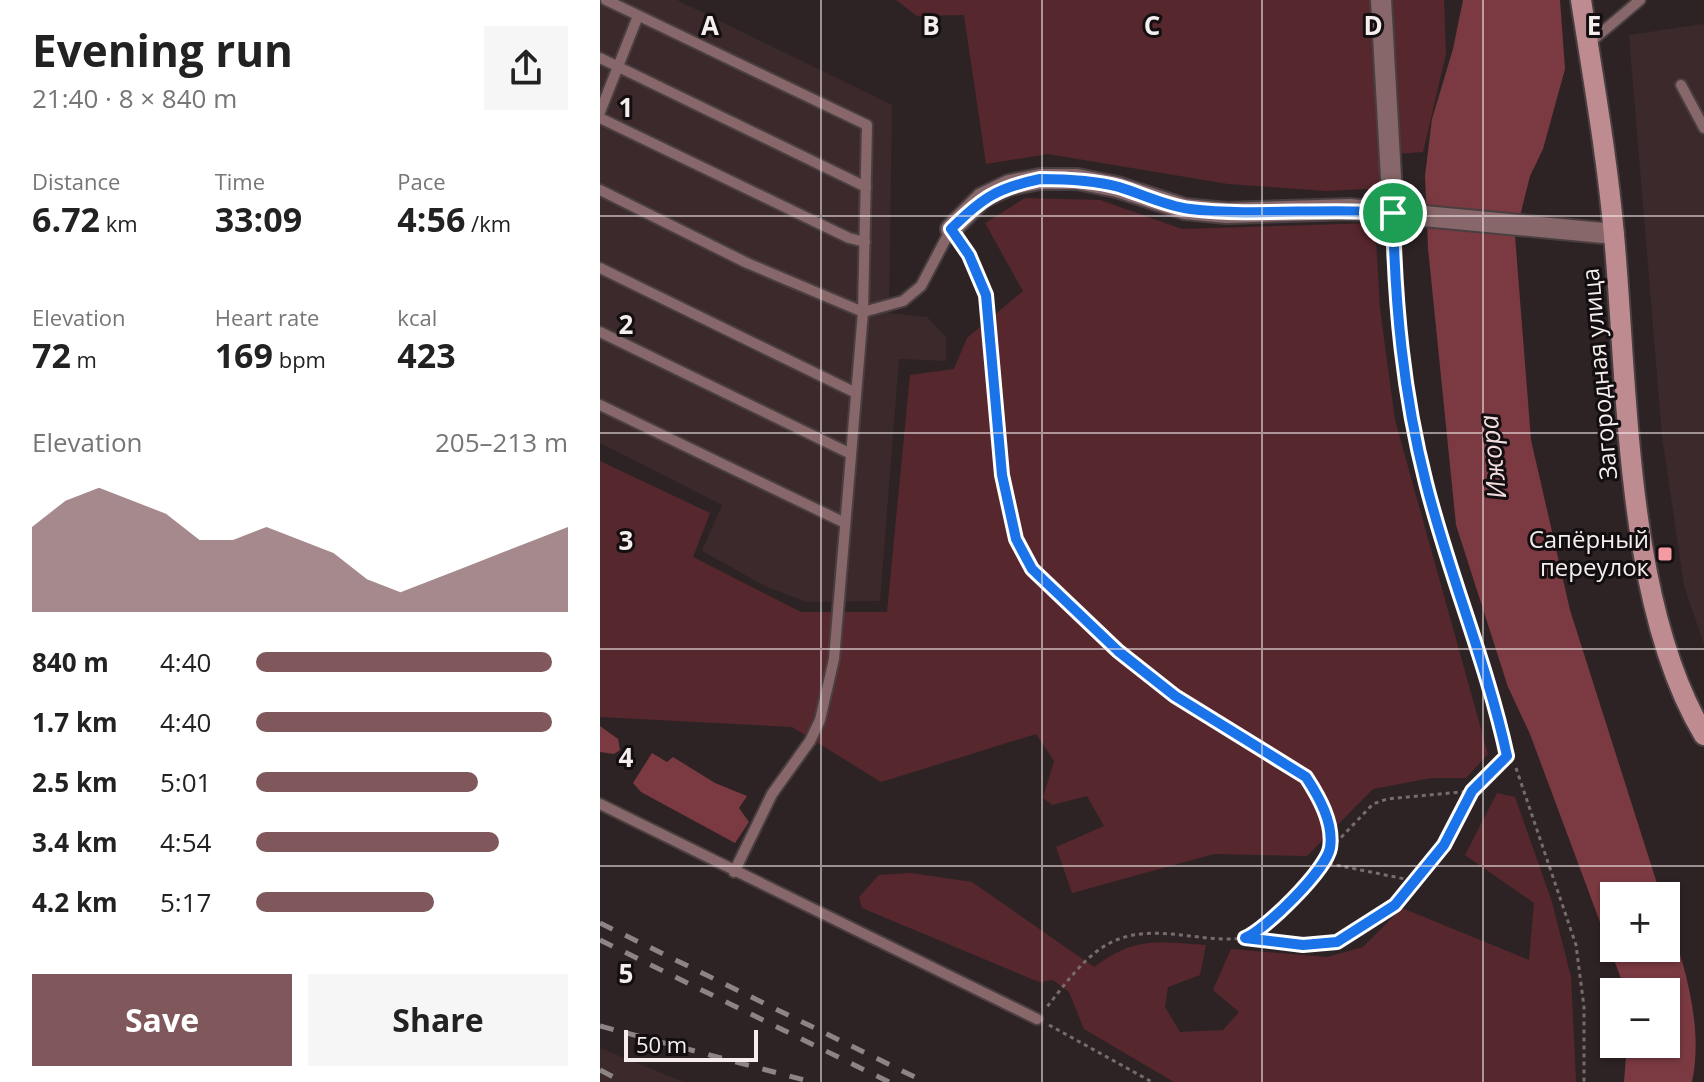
<!DOCTYPE html>
<meta charset="utf-8">
<style>
body{margin:0;font-family:"Open Sans",sans-serif;background:#f6f6f6;color:#222;height:100vh;display:flex;flex-direction:column;font-size:30px;white-space:nowrap}
*{box-sizing:border-box;margin:0}
p{font-size:26px;color:#767676}
.icon{flex:none;width:44px;height:44px;fill:none;stroke:currentColor;stroke-width:2;stroke-linecap:round;stroke-linejoin:round}
.map{position:relative;flex:1;overflow:hidden}
.panel{display:flex;flex-direction:column;background:#fff;width:600px}
.panel>*{flex:none}
.controls{position:absolute;left:1000px;top:882px;display:grid;gap:16px}
.controls a{display:grid;place-items:center;width:80px;height:80px;border-radius:0px;background:#fff;box-shadow:0 2px 6px #0004;font-size:40px}
.scale{position:absolute;left:24px;bottom:20px;width:134px;box-sizing:border-box;padding-left:8px;border:4px solid #f5edee;border-top:0;font-size:22px;line-height:28px;white-space:nowrap;color:#f5edee;-webkit-text-stroke:6px #130e0f;paint-order:stroke}
.pin{position:absolute;display:grid;place-items:center;width:68px;height:68px;color:#fff;margin:-34px;border:4px solid #fff;border-radius:50%;box-shadow:0 2px 8px #0007}
.round{display:grid;place-items:center;flex:none;width:84px;height:84px;border-radius:0px;background:#f6f6f6}
.summary{display:flex;align-items:center;justify-content:space-between;height:136px;padding:0 32px}
h1{font-size:44px;font-weight:700;line-height:60px}
.stats{display:grid;grid-template-columns:repeat(3,1fr);gap:12px;height:136px;padding:8px 32px}
.stats div{display:grid;align-content:center}
.stats b{font-size:34px;font-weight:700}
.stats small{font-size:22px;font-weight:400}
.stats p{font-size:22px}
.chart{height:224px;padding:16px 32px}
.chart p{display:flex;justify-content:space-between}
.chart svg{width:100%;height:144px;margin-top:8px;fill:#80585c;opacity:.7}
.action{display:flex;gap:16px;margin-top:auto;padding:16px 32px}
.action a{flex:1;height:92px;border-radius:0px;background:#80585c;color:#fff;font-size:32px;font-weight:700;line-height:92px;text-align:center}
.action a+a{background:#f6f6f6;color:#222}
ul{padding:0 32px;list-style:none;font-size:26px}
li{display:grid;grid-template-columns:128px 96px 1fr;align-items:center;height:60px}
li i{height:20px;border-radius:10px;background:#80585c}
main{display:flex;flex:1;min-height:0}
.map>svg:first-child{display:block}
.built{fill:#3b292b}
.green{fill:#57272e}
.water{fill:#7b3a42}
.lines{fill:none;stroke-linecap:round;stroke-linejoin:round}
.lane-casing{stroke:#4a3f40;stroke-width:14}
.street-casing{stroke:#4a3f40;stroke-width:24}
.secondary-casing{stroke:#4a3f40;stroke-width:24}
.path{stroke:#766c6d;stroke-width:3;stroke-dasharray:4 4;stroke-linecap:butt}
.lane{stroke:#87676a;stroke-width:10}
.street{stroke:#87676a;stroke-width:20}
.secondary{stroke:#be8b90;stroke-width:20}
.rail{stroke:#8e8485;stroke-width:5;stroke-dasharray:14 14;stroke-linecap:butt}
.route-casing{stroke:#fff;stroke-width:16}
.route{stroke:#1a73e8;stroke-width:10}
.grid{fill:none;stroke:#f5edee;stroke-width:2;stroke-opacity:0.55}
.poi-dot{fill:#f49aa3;stroke:#130e0f;stroke-width:3}
.labels{text-anchor:middle;stroke-width:6;stroke-linejoin:round;paint-order:stroke}
.street-label{font-size:24px;fill:#f5edee;stroke:#130e0f}
.poi-label{font-size:24px;fill:#f5edee;stroke:#130e0f;text-anchor:end}
.water-label{font-size:26px;font-style:italic;fill:#f2dcde;stroke:#130e0f}
.grid-label{font-size:26px;text-anchor:middle;font-weight:bold;fill:#f5edee;stroke:#130e0f;stroke-width:6;stroke-linejoin:round;paint-order:stroke}
</style>
<main>
<section class="panel">
<div class="summary"><div><h1>Evening run</h1><p>21:40 · 8 × 840 m</p></div><a class="round"><svg class="icon" aria-label="share" viewBox="0 0 24 24"><path d="M12 15V3M7 8l5-5 5 5M5 13v7h14v-7"/></svg></a></div>
<div class="stats">
<div><p>Distance</p><b>6.72<small> km</small></b></div>
<div><p>Time</p><b>33:09</b></div>
<div><p>Pace</p><b>4:56<small> /km</small></b></div>
</div>
<div class="stats">
<div><p>Elevation</p><b>72<small> m</small></b></div>
<div><p>Heart rate</p><b>169<small> bpm</small></b></div>
<div><p>kcal</p><b>423</b></div>
</div>
<div class="chart"><p><span>Elevation</span>205–213 m</p>
<svg viewBox="0 0 160 44" preserveAspectRatio="none"><path d="M0 44V18L10 10L20 6L30 10L40 14L50 22L60 22L70 18L80 22L90 26L100 34L110 38L120 34L130 30L140 26L150 22L160 18V44z"/></svg>
</div>
<ul>
<li><b>840 m</b>4:40<i style="width:95%"></i></li>
<li><b>1.7 km</b>4:40<i style="width:95%"></i></li>
<li><b>2.5 km</b>5:01<i style="width:71%"></i></li>
<li><b>3.4 km</b>4:54<i style="width:78%"></i></li>
<li><b>4.2 km</b>5:17<i style="width:57%"></i></li>
</ul>
<div class="action"><a>Save</a><a>Share</a></div>
</section>
<div class="map">
<svg width="1104" height="1082" viewBox="0 0 1104 1082">
<rect width="100%" height="100%" fill="#2e2324"/>
<g class="built">
<path d="M0,0H77L292,105L289,313L327,317L346,337V361L299,359L280,601L206,602L165,586L102,551L122,505L0,443Z"/>
<path d="M1102,24L1104,26V644L1084,586L1062,436L1029,35Z"/>
<path d="M0,1048L84,1082H0Z"/>
</g>
<g class="green">
<path d="M296,0H779L783,188L727,191L628,184L448,154L386,164L364,15L317,16Z"/>
<path d="M791,0H844L846,54L823,152L797,154Z"/>
<path d="M425,198L500,200L582,229L775,223L780,309L795,420L888,754L866,778H831L773,789L707,856L614,854L472,893L456,847L504,826L487,796L452,805L443,798L454,761L436,734L281,782L192,727L0,717V461L110,513L93,557L201,612H287L310,375L354,369L367,338L423,291L385,223Z"/>
<path d="M897,793L915,797L952,902L971,977L976,1082H574L484,1029L469,992L453,980L439,982L262,908L259,897L279,875L311,873L372,882L494,967C536,936 557,942 606,945L600,975L568,987L565,1007L580,1032L623,1030L639,1012L613,990L631,949L727,957L763,947L802,908L929,960L934,903L865,855Z"/>
</g>
<g class="water">
<path d="M863,0H960L965,69L943,149L930,176L915,236L931,440L970,610L1061,896H1014V948H1066V910C1084,964 1104,1025 1092,1082H1024L1027,1044H1066V992H1026L930,734L908,687L856,525L828,248L825,176L832,119L853,49Z"/>
<path d="M0,726L18,739L20,750L14,754L0,752Z"/>
<path d="M52,753L67,762L73,757L115,783L147,796L139,808L149,822L135,843L41,792L33,783Z"/>
</g>
<g class="lines">
<g class="lane-casing">
<g id="lane">
<path d="M6,0L267,125L263,312L234,659L220,720L210,741L172,794L134,872"/>
<path d="M988,44L1040,0"/>
<path d="M0,58L266,187"/>
<path d="M1081,85L1104,128"/>
<path d="M0,112L38,16"/>
<path d="M0,118L249,238L265,242"/>
<path d="M0,190L147,263L263,312L303,301L321,286L351,229"/>
<path d="M793,213C795,306 803,396 827,486C851,576 887,664 907,756"/>
<path d="M0,268L256,393"/>
<path d="M0,332L251,454"/>
<path d="M0,405L245,523"/>
<path d="M0,804L437,1019"/>
</g>
</g>
<g class="street-casing">
<g id="street">
<path d="M781,0L793,213"/>
<path d="M351,229L382,198L409,185L440,179H477L517,187L585,209L627,213L750,209L1014,234"/>
</g>
</g>
<g class="secondary-casing">
<path id="secondary" d="M981,0C993,78 1007,156 1014,235C1028,387 1025,604 1104,735"/>
</g>
<g class="path">
<path d="M362,245L386,295L402,475L416,539L432,569L518,651L575,696L706,777C749,840 727,860 681,908C671,919 660,936 644,938C600,944 552,921 510,943C484,956 464,986 446,1008"/>
<path d="M916,768L976,945L984,1007V1082"/>
<path d="M730,849L773,804L787,799L872,791L898,765"/>
<path d="M721,862L815,881"/>
<path d="M648,939L703,945L737,942L795,905L844,845L872,791"/>
<path d="M449,1025L552,1082"/>
</g>
<use href="#lane" class="lane"/>
<use href="#street" class="street"/>
<use href="#secondary" class="secondary"/>
<g class="rail">
<path d="M0,923L325,1082"/>
<path d="M0,940L289,1082"/>
<path d="M0,1026L212,1082"/>
<path d="M0,1070L23,1082"/>
</g>
</g>
<g class="lines">
<g class="route-casing">
<path id="route" d="M440,179C467,179 493,180 519,187C542,194 566,206 590,209C657,217 725,207 793,213C795,305 803,393 826,483C849,575 887,663 907,756L872,791L844,845L795,905L737,942L703,945L645,938C665,930 726,870 730,848C734,823 719,797 706,777L575,696L518,651L432,569L416,539L402,475L386,295L369,255L351,229C382,198 397,188 440,179Z"/>
</g>
<use href="#route" class="route"/>
</g>
<path class="grid" d="M221,0V1082M442,0V1082M662,0V1082M883,0V1082M0,216H1104M0,433H1104M0,649H1104M0,866H1104"/>
<rect class="poi-dot" x="1057" y="546" width="16" height="16" rx="4"/>
<g class="labels">
<g class="street-label">
<text transform="translate(1000 374) rotate(-95)" y="8">Загородная улица</text>
</g>
<g class="poi-label">
<text x="1049" y="548">Сапёрный<tspan x="1049" dy="28">переулок</tspan></text>
</g>
<g class="water-label">
<text transform="translate(893 457) rotate(-96)" y="9">Ижора</text>
</g>
</g>
<g class="grid-label">
<text x="110" y="35">A</text>
<text x="331" y="35">B</text>
<text x="552" y="35">C</text>
<text x="773" y="35">D</text>
<text x="994" y="35">E</text>
<text x="26" y="117">1</text>
<text x="26" y="334">2</text>
<text x="26" y="550">3</text>
<text x="26" y="767">4</text>
<text x="26" y="983">5</text>
</g>
</svg>
<div class="controls">
<a>+</a>
<a>−</a>
</div>
<div class="scale">50 m</div>
<div class="pin" style="left:793px;top:213px;background:#1e9e55"><svg class="icon" aria-label="arrive" viewBox="0 0 24 24"><path d="M6 21V4h12l-3 4 3 4H6"/></svg></div>
</div>
</main>
